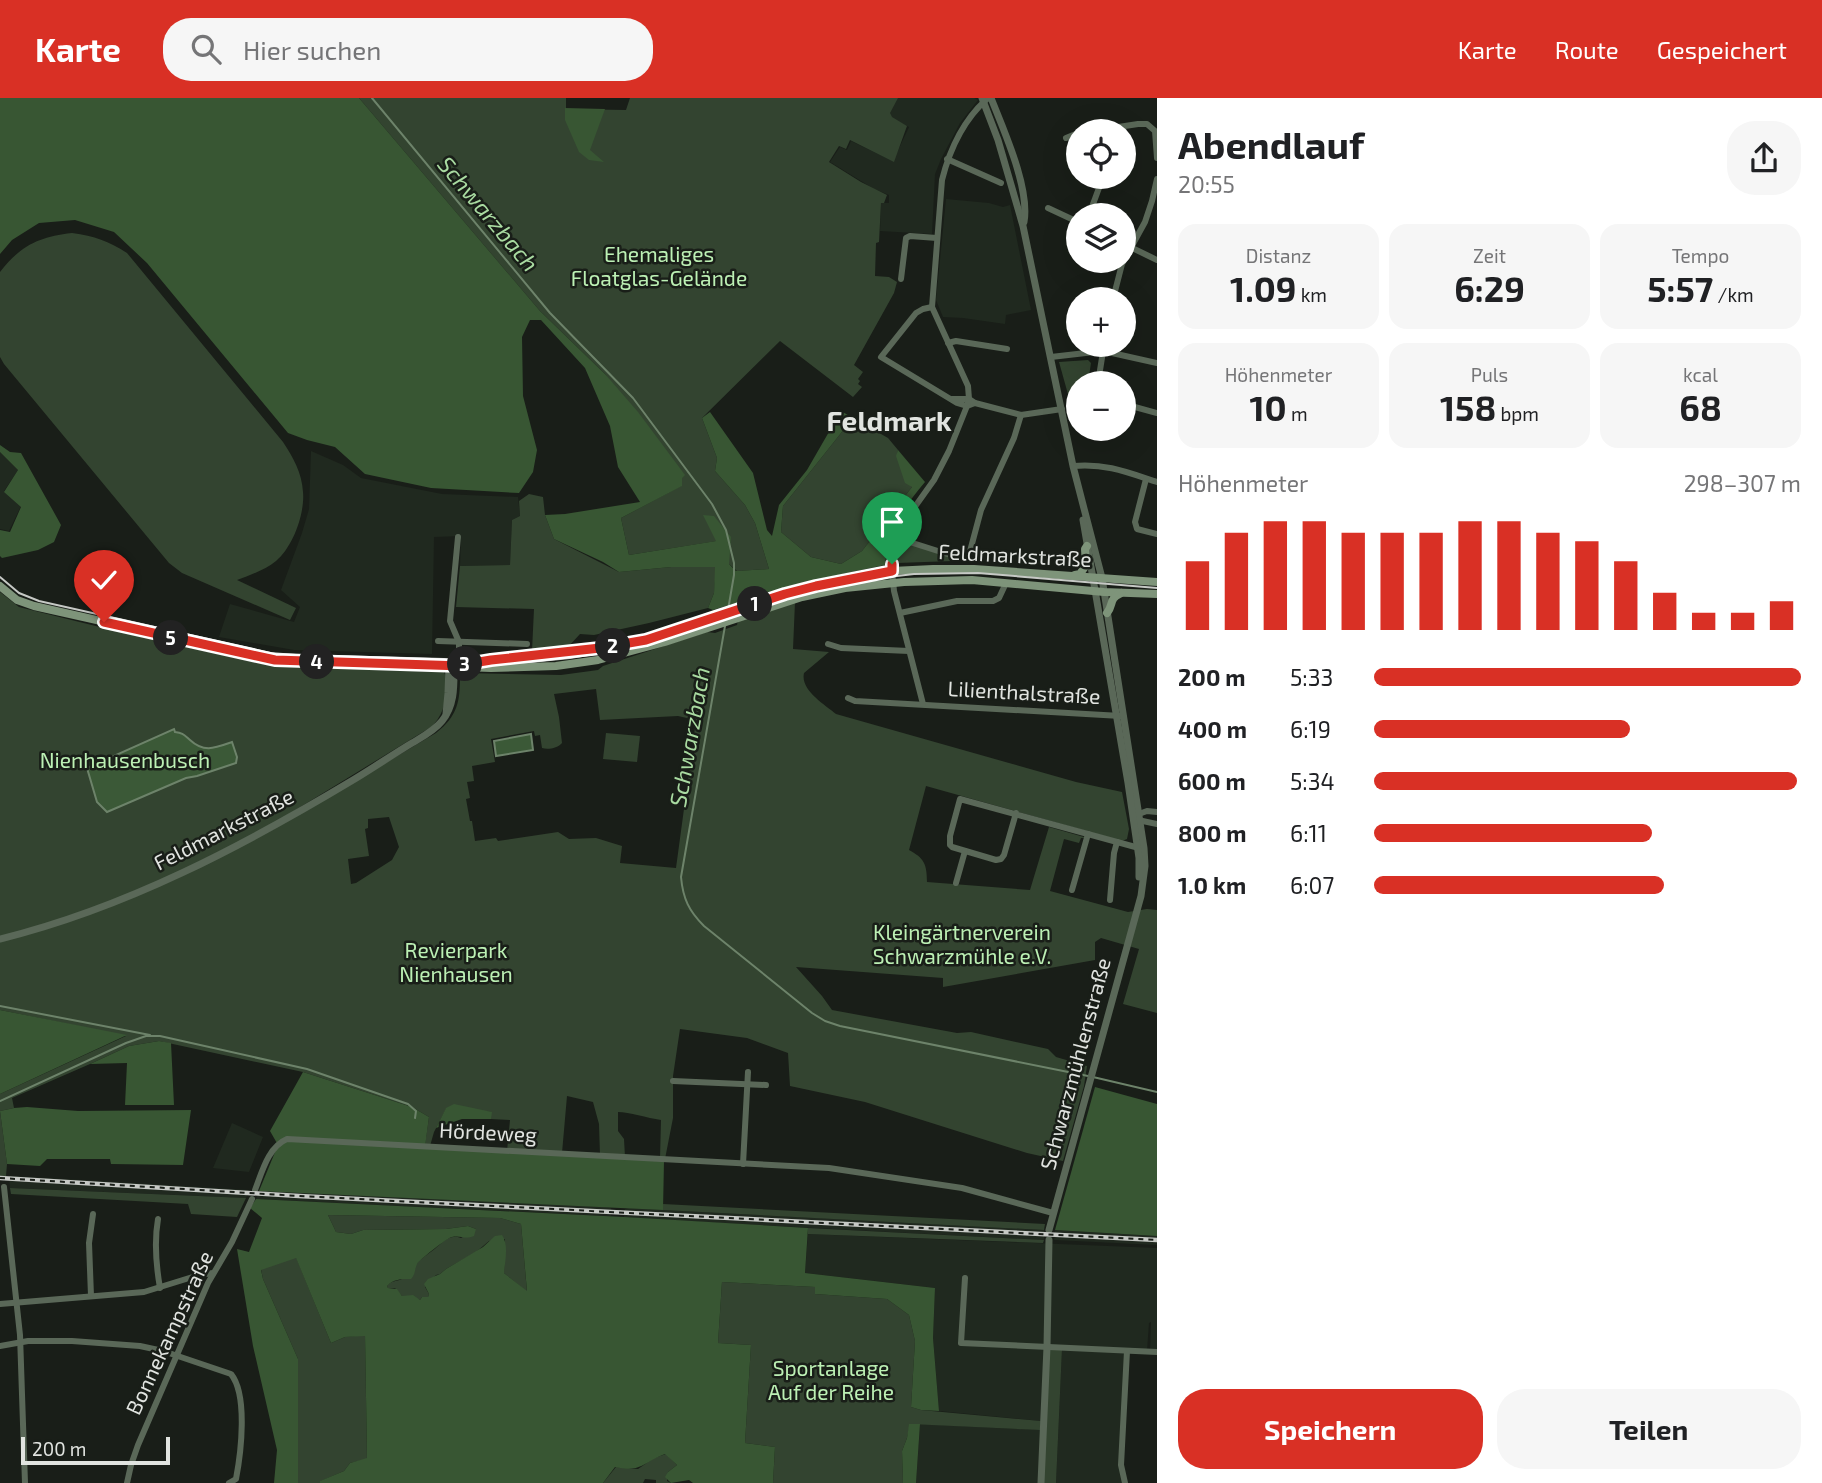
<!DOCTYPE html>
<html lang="de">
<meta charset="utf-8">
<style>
body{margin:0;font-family:"Exo 2",sans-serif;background:#f6f6f6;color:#202124;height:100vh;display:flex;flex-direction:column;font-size:26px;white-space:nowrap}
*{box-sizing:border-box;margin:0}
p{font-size:23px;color:#757577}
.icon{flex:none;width:38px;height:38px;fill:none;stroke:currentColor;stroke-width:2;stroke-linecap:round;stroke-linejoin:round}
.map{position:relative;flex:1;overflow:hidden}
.sheet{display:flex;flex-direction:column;background:#fff;width:665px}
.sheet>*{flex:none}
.buttons{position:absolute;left:1066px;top:21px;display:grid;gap:14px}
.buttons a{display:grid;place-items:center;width:70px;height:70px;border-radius:50%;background:#fff;box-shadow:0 7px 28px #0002;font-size:35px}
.scale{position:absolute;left:21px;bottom:18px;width:149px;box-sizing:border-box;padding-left:7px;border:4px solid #e1e4e0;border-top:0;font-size:19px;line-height:24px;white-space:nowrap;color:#e1e4e0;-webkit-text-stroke:5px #191e18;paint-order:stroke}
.pin{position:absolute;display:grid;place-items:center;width:60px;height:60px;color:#fff;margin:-72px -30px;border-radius:50% 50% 50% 0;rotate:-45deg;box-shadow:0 0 7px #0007}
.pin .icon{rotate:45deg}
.km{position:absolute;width:35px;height:35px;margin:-18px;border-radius:50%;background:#222;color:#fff;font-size:19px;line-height:35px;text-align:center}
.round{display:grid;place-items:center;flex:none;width:74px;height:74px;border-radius:28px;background:#f6f6f6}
.headline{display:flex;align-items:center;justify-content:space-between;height:119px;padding:0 21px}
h1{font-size:38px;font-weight:700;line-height:52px}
.figures{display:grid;grid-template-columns:repeat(3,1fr);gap:10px;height:119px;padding:7px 21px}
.figures div{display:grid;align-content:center;border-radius:18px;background:#f6f6f6;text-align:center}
.figures b{font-size:35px;font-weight:700}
.figures small{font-size:19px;font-weight:400}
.figures p{font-size:19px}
.chart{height:196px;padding:14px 21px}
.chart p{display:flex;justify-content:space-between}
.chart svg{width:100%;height:126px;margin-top:7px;stroke:#d93025;stroke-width:6}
.action{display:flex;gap:14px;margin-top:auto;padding:14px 21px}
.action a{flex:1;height:80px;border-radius:28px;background:#d93025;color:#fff;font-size:28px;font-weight:700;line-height:80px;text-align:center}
.action a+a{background:#f6f6f6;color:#202124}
ul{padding:0 21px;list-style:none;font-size:23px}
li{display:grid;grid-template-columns:112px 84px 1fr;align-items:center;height:52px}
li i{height:18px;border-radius:9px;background:#d93025}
header{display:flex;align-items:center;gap:42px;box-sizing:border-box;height:98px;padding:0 35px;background:#d93025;color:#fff}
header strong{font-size:33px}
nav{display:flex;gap:38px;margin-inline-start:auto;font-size:24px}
.search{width:490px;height:63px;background:#f6f6f6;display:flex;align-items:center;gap:18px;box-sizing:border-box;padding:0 24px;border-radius:28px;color:#757577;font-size:26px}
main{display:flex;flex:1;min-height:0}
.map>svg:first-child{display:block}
.built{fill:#20291f}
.green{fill:#334430;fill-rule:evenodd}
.forest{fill:#385633;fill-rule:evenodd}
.water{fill:#3b5937;stroke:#6d836a;stroke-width:2}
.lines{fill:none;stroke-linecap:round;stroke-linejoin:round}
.stream{stroke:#6d836a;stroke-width:2}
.minor{stroke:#5a6858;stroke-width:6}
.tertiary{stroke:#5a6858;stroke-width:7}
.secondary{stroke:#7e947a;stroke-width:8}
.tram{stroke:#c6c9c5;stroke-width:2}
.rail-casing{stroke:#c6c9c5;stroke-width:4.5}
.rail{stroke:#191e18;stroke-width:2;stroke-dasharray:5;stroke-linecap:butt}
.route-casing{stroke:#fff;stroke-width:14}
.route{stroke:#d93025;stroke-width:9}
.labels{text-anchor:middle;stroke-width:5;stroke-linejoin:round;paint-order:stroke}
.park-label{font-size:21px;fill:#bcf0b4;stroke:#191e18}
.street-label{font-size:21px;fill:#e1e4e0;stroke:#191e18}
.water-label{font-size:23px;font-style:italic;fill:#a9dba1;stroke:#191e18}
.district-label{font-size:28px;font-weight:bold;fill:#e1e4e0;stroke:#191e18}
</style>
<header>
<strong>Karte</strong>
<div class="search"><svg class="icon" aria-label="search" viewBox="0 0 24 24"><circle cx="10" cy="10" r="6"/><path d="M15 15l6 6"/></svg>Hier suchen</div>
<nav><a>Karte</a><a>Route</a><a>Gespeichert</a></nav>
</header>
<main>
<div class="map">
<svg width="1157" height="1385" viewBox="0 0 1157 1385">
<rect width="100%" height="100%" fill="#191e18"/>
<g class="built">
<path d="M893,0H974L978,2L960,25L941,61L935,76L932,136L880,133L881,105H889V97L874,91L830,64L840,49L847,52L851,43L893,63L909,29L885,17Z"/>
<path d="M946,101L989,105L1003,109L1010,107L1031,212L1006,217L1005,226L963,220L943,219L936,202Z"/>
<path d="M311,353L343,367L361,380L442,396L518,399L520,418L512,422L510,467L460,468L461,438L434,439L432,556L294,552L219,539L230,506L294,524L300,509L281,492L302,435L309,411Z"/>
<path d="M0,354L18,372L4,393L21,408L9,433L0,431Z"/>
<path d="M232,1025L263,1039L249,1074L213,1070Z"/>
<path d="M9,1078L82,1082L249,1092L246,1100L10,1090Z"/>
<path d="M267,1092L605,1109L611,1110V1118L256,1101L259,1093Z"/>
<path d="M629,1110L1044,1132V1142L662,1122L624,1119L625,1111Z"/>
<path d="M1055,1132L1157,1138V1147L1054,1142Z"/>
<path d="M808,1136L1157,1150V1253H1150L1151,1224L1149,1225L1147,1253L1045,1248L1041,1323L939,1313L933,1240L935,1190L805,1175Z"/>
<path d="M1062,1251L1126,1254L1122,1320L1124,1385H1056Z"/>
<path d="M920,1326L1040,1332V1385H916Z"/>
</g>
<g class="green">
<path d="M359,0H566V11L626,12L630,0H898L890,15L892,19L907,28L894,64L850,42L846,51L839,48L829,64L861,84L887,97L884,105H881L879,144L876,145L875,178L889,179L897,184L894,195L854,267L863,274L858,281L860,283L858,286L862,289L853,299L780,243L702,320L717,360L715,373L745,407L755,425L769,471L737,473L729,466L704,417L717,443L629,457L621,420L681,388L605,276L540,213Z"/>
<path d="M72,135C95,138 108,143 127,155L283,344C293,359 302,375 303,394C305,415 293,449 276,463C265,472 250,477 237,482L296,510L290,522L182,475L169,465L4,266L0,259V174C21,147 39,139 72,135Z"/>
<path d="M1088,262L1091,265L1088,285H1078V306L1071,307L1059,264Z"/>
<path d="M853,320L888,340L898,352L897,358L912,389L862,453L841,466L811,459L781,434L783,408Z"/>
<path d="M529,396L543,399L545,417L554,441L619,474L671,469H716L714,495L708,510L649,525L594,537L580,536L568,549L532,553L534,511L456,509L460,468L510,467L512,422L520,418L519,403Z"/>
<path d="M902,444L960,462L959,464L953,463L897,465L900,445Z"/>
<path d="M0,494L19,509L128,536L271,568L444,574C451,590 445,617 431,629L217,760L274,731L436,635C458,618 460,603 460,578L464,575L561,577L598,572L603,568L707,534L715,535L737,527L738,523L795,504L793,551L829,554L804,575C800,592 824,606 836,616L1076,684L1122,694L1129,731L1127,741L1122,743L926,688L909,752C924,760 927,766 927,784L1030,792L1049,729L1084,739V740H1081L1079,745L1064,741L1050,793L1128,814L1147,811L1157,812V915L1123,906L1139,851L1101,840L1095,844V862L943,889V880L796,869L822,898L832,912L957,935L971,934L1048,951L1056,959L1087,968L1084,988L1063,1063L1027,1055L865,1004L790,988L788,955L747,940L680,931L673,978V1020L665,1061H660L661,1022C647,1020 629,1014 618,1014V1033L624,1041L625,1059L600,1057L599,1026L593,1004L567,998L562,1055L507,1053L510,1022L491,1021V1014L446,1011L434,1034L430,1048L425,1047L429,1019L412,1009L303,974L159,943L129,948L90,966L12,1000L14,1010L0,1013L7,1066L6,1078H0V996L126,938L0,912ZM596,591L600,622L678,618L696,622L676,770L620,765L622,748L596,740L569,741L558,734L498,743L496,740L475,743L472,723H470L466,701L470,700L467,684L474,683L472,668L495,664L491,641L534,633L535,638L540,637L542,650C548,652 558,650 562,645L559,619L554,596ZM389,719L399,749L392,762L356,785L351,786L348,761L369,758L365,731L368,730V721Z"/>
<path d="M606,635L640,638L637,664L603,661Z"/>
<path d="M10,1090L246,1100L237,1119L191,1116L188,1106L11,1096Z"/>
<path d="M663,1106L1045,1126L1044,1132L663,1112Z"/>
<path d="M328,1117L500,1120L521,1126L527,1194L504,1175L505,1141L489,1143L476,1154L446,1171L440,1176L436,1177L425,1189L429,1196L428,1199H422L420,1202L402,1198L395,1190H388L387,1188C392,1182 395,1184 402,1181C408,1178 413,1169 418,1164C422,1160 427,1157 432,1153C442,1146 448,1135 461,1140L476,1131L468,1128L446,1131L363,1132L351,1136L336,1134Z"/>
<path d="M808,1130L1044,1142L1043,1145L808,1136Z"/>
<path d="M296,1159L331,1245L345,1239L365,1237L367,1361L350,1365L344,1373L321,1383L320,1385H298V1261L263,1181L261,1171Z"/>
<path d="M722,1184L815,1189V1196L887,1201L909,1217L915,1243L911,1309L921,1312L1041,1323L1040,1332L910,1326L907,1340L902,1353L903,1385H773L775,1349L745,1345L751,1247L718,1245Z"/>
<path d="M1048,1250L1062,1251L1056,1385H1042Z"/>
<path d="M666,1356L677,1367L668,1374L667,1383L671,1385H656V1382L645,1381L643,1385H603L616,1369L638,1371L654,1360Z"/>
</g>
<g class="forest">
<path d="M0,0H359L540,213L605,276L638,314L685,377L682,380V388L621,420L629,457L716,443L703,417L714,418L731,439L729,466L736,473L769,471L755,425L745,407L715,373L717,360L702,320L710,314L753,375L767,432L772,438L779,407L807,372L841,313L853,320L783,408L781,434L811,459L841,466L862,453L912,389L905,385L896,358L898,352L925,384C901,413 889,429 885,467L805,484L713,512L708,510L714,495L715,469H671L619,474L603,464L554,441L545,417L565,416L640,404L618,369L610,328L585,270L541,222H530L522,239L523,298L537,352L533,374L519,395L431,390L365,376L335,349L307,342L288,335L147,165L114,134L75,122L39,125L12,142L0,156Z"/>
<path d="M565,10L605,11L590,52L604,64L589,62L579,54L565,22Z"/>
<path d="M0,347L10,354L21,355L61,427L54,444L38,452L2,460L0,458V432L10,434L21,409L4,394L18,372L0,354Z"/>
<path d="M0,912L127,937L0,996Z"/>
<path d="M159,943L171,945L174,1007H125L127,965L90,966L129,948Z"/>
<path d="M303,974L412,1009L429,1019L425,1049L664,1063L663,1112L259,1093L278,1047L270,1033Z"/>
<path d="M1095,989L1157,1006V1138L1055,1132Z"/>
<path d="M454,1006L492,1014L491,1021H462L436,1030L446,1010Z"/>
<path d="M27,1009L78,1013L191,1012L183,1067L111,1066L110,1061H47L40,1068L7,1066L0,1013L14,1010Z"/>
<path d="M256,1101L624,1119L808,1130L805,1175L935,1190L933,1240L939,1313L921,1312L911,1309L915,1243L909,1217L887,1201L815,1196V1189L722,1184L718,1245L751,1247L745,1345L775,1349L773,1385H693L689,1382L671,1385L665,1379L668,1374L677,1367L665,1356C643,1364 642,1375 615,1369L603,1385H320V1383L344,1373L350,1365L367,1360L365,1238L345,1239L331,1245L296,1160L261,1172L263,1181L298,1261V1385H274L277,1352L253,1248L237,1151L249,1154L262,1120L250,1110ZM328,1117L500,1120L521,1126L527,1193L504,1175C505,1163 509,1147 502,1137L495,1138L483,1149L446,1171L440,1176L428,1181L424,1186L429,1196L428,1199H422L420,1202L413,1197L402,1198L397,1191L388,1190L387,1188C393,1181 401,1181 411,1181C416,1175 414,1173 417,1166C418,1163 448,1139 452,1139C461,1137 464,1142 474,1138L476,1131L468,1128L446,1131L363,1132L351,1136L336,1134Z"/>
<path d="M909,1326H920L916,1385H903L902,1353L907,1340Z"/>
</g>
<g class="water">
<path d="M174,631L175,634C183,635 184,637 190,642C204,655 215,650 232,644L237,659L236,665L197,678L186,680L107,714L97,704L87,670Z"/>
<path d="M531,636L533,652L496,658L494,643Z"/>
</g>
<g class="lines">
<g class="stream">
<path d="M372,0L550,215L633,300L712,406L726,432L734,465V477L728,512"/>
<path d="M725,528L681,779C683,801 689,813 704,828L812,915L825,923L840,928L1088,978"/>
<path d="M0,908L150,937"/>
<path d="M1093,979L1157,994"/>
<path d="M0,1003L126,945L146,938H160L307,971L408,1006L416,1013L415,1020"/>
</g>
<g class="minor">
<path d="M1092,33L1138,26H1147L1155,33L1157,60"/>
<path d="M1066,40L1078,35"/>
<path d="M947,61L1001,85"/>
<path d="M1048,110L1078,124"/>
<path d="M1089,117L1103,79"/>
<path d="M1124,146L1157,162"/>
<path d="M901,181L906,140L910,138L937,140"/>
<path d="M1113,201L1122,166L1145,124L1152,103L1157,81"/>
<path d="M932,209L923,211L916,215L881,259L957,305L967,308L975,305"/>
<path d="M948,245L956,243L1007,251"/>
<path d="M1051,259L1103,253L1157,265"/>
<path d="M1098,285L1104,247"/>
<path d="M952,301H969L975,305L1021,317L1062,311"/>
<path d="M1124,306L1157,315"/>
<path d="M1073,368C1105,365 1127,374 1157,384"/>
<path d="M1146,381L1135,424L1137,431L1157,436"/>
<path d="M897,440L960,460H965L969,457L981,412L1014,340L1021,317"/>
<path d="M900,515L957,503H993L999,500L1006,485"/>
<path d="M438,543L527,546"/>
<path d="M828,546L841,550L909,553"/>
<path d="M454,568L459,558V544L450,523L458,439"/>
<path d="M848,600L855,603L1121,618"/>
<path d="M923,606L894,493L892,473L894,449L904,424L934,382L949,353L967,308L969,301L968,288L932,209L942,82C950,50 963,22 988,0"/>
<path d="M1016,715L1004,757L1001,761L996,762L952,749L950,747V738L960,701L1139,750"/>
<path d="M1136,717L1147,713L1157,714"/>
<path d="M1138,722L1157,726"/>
<path d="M956,785L965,753"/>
<path d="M1072,792L1088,736"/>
<path d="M1110,802L1114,755L1117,744"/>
<path d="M673,983L766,987"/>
<path d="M743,1066L748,974"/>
<path d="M4,1089L20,1237L25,1385"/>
<path d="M255,1092C262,1074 268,1049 287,1041L829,1070L962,1090L1053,1115"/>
<path d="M158,1121C154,1144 156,1167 160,1190"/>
<path d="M965,1180L961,1245L1157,1254"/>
<path d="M91,1198L89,1145L93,1116"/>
<path d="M0,1206L144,1194L199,1177L213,1175"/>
<path d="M0,1248L28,1243H72L140,1248L163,1253L231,1276C248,1297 241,1355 236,1381L229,1385"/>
<path d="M127,1385L131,1367L138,1347L208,1185L232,1144L252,1101"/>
<path d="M1125,1385L1121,1367L1127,1253"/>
</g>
<g class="tertiary">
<path d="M982,0L998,42L1023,128L1073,368L1102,480L1144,750L1145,768L1141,798L1049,1132"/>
<path d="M991,0C1004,33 1030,90 1024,124"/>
<path d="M1083,422L1128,685L1139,760V779"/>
<path d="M446,616L448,595L449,568"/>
<path d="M0,841C126,810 243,748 353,682C373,670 392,657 412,645C422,639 434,633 442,623C455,607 454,588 454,568"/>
<path d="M1041,1385L1047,1249L1049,1142"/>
</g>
<g class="secondary">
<path d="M1075,477L1080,476L1086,467L1085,451L1087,448"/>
<path d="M0,488L17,502L34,508L275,562L491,570L556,568L598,562L665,544L802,499L845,490L904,484L972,482L1104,494L1157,496"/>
<path d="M1107,515C1114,507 1108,501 1121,495"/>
<path d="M465,566L491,562L566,554L635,545L674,535L785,496L816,488L892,473L933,471H974L1157,484"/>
</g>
<path class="tram" d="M0,479L19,495L39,503L270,555L296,557L444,561L484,565L530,564L570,560L612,553L661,541L763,506L808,492L855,483L914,476L978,475L1157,490"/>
<g class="rail-casing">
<path id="rail" d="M0,1080L299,1098L1157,1142"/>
</g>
<use href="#rail" class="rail"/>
</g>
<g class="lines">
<g class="route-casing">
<path id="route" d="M104,524L275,562L463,568L467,566L491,562L600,550L646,542L785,496L816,488L892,473V466"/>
</g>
<use href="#route" class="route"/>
</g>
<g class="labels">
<g class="park-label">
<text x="659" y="164">Ehemaliges<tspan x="659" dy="24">Floatglas-Gelände</tspan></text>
<text x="125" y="670">Nienhausenbusch</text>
<text x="962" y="842">Kleingärtnerverein<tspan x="962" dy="24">Schwarzmühle e.V.</tspan></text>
<text x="456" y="860">Revierpark<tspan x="456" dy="24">Nienhausen</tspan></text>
<text x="831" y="1278">Sportanlage<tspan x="831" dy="24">Auf der Reihe</tspan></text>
</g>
<g class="street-label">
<text transform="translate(1015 458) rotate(3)" y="7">Feldmarkstraße</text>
<text transform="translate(1024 595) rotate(3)" y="7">Lilienthalstraße</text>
<text transform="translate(224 732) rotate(-27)" y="7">Feldmarkstraße</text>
<text transform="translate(1076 966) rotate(-75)" y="7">Schwarzmühlenstraße</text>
<text transform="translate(488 1035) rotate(3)" y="7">Hördeweg</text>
<text transform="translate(170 1235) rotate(-65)" y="7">Bonnekampstraße</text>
</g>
<g class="water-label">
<text transform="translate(488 116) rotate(50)" y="8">Schwarzbach</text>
<text transform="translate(690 639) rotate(-80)" y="8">Schwarzbach</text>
</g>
<g class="district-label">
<text x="889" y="333">Feldmark</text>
</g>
</g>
</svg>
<div class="buttons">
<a><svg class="icon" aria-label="locate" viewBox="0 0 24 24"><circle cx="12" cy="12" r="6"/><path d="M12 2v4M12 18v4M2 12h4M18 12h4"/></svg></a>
<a><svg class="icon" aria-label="layers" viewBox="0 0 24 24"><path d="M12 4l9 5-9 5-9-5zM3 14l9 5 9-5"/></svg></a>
<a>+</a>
<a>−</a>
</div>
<div class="scale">200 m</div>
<div class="pin" style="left:892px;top:466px;background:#1e9e55"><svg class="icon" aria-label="arrive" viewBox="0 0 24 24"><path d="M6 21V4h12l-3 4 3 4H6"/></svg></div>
<div class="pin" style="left:104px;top:524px;background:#d93025"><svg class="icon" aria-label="check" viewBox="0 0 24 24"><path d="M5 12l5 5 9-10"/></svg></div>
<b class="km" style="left:755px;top:506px">1</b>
<b class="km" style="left:613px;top:548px">2</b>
<b class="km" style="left:465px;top:566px">3</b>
<b class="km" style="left:317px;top:564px">4</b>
<b class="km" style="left:171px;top:540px">5</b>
</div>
<section class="sheet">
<div class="headline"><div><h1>Abendlauf</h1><p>20:55</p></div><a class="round"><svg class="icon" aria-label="share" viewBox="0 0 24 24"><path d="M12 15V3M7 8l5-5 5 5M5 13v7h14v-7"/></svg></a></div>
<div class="figures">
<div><p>Distanz</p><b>1.09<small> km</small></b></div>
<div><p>Zeit</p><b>6:29</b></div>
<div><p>Tempo</p><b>5:57<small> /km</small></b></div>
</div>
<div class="figures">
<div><p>Höhenmeter</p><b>10<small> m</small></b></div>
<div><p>Puls</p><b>158<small> bpm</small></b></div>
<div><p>kcal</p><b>68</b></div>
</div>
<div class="chart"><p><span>Höhenmeter</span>298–307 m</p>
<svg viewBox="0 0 160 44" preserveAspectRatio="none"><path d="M5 44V20M15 44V10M25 44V6M35 44V6M45 44V10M55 44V10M65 44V10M75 44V6M85 44V6M95 44V10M105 44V13M115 44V20M125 44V31M135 44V38M145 44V38M155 44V34"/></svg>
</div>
<ul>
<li><b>200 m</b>5:33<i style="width:100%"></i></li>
<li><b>400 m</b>6:19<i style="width:60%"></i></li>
<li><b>600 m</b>5:34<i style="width:99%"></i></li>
<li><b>800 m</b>6:11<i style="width:65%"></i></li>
<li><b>1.0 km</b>6:07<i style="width:68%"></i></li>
</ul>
<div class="action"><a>Speichern</a><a>Teilen</a></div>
</section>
</main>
